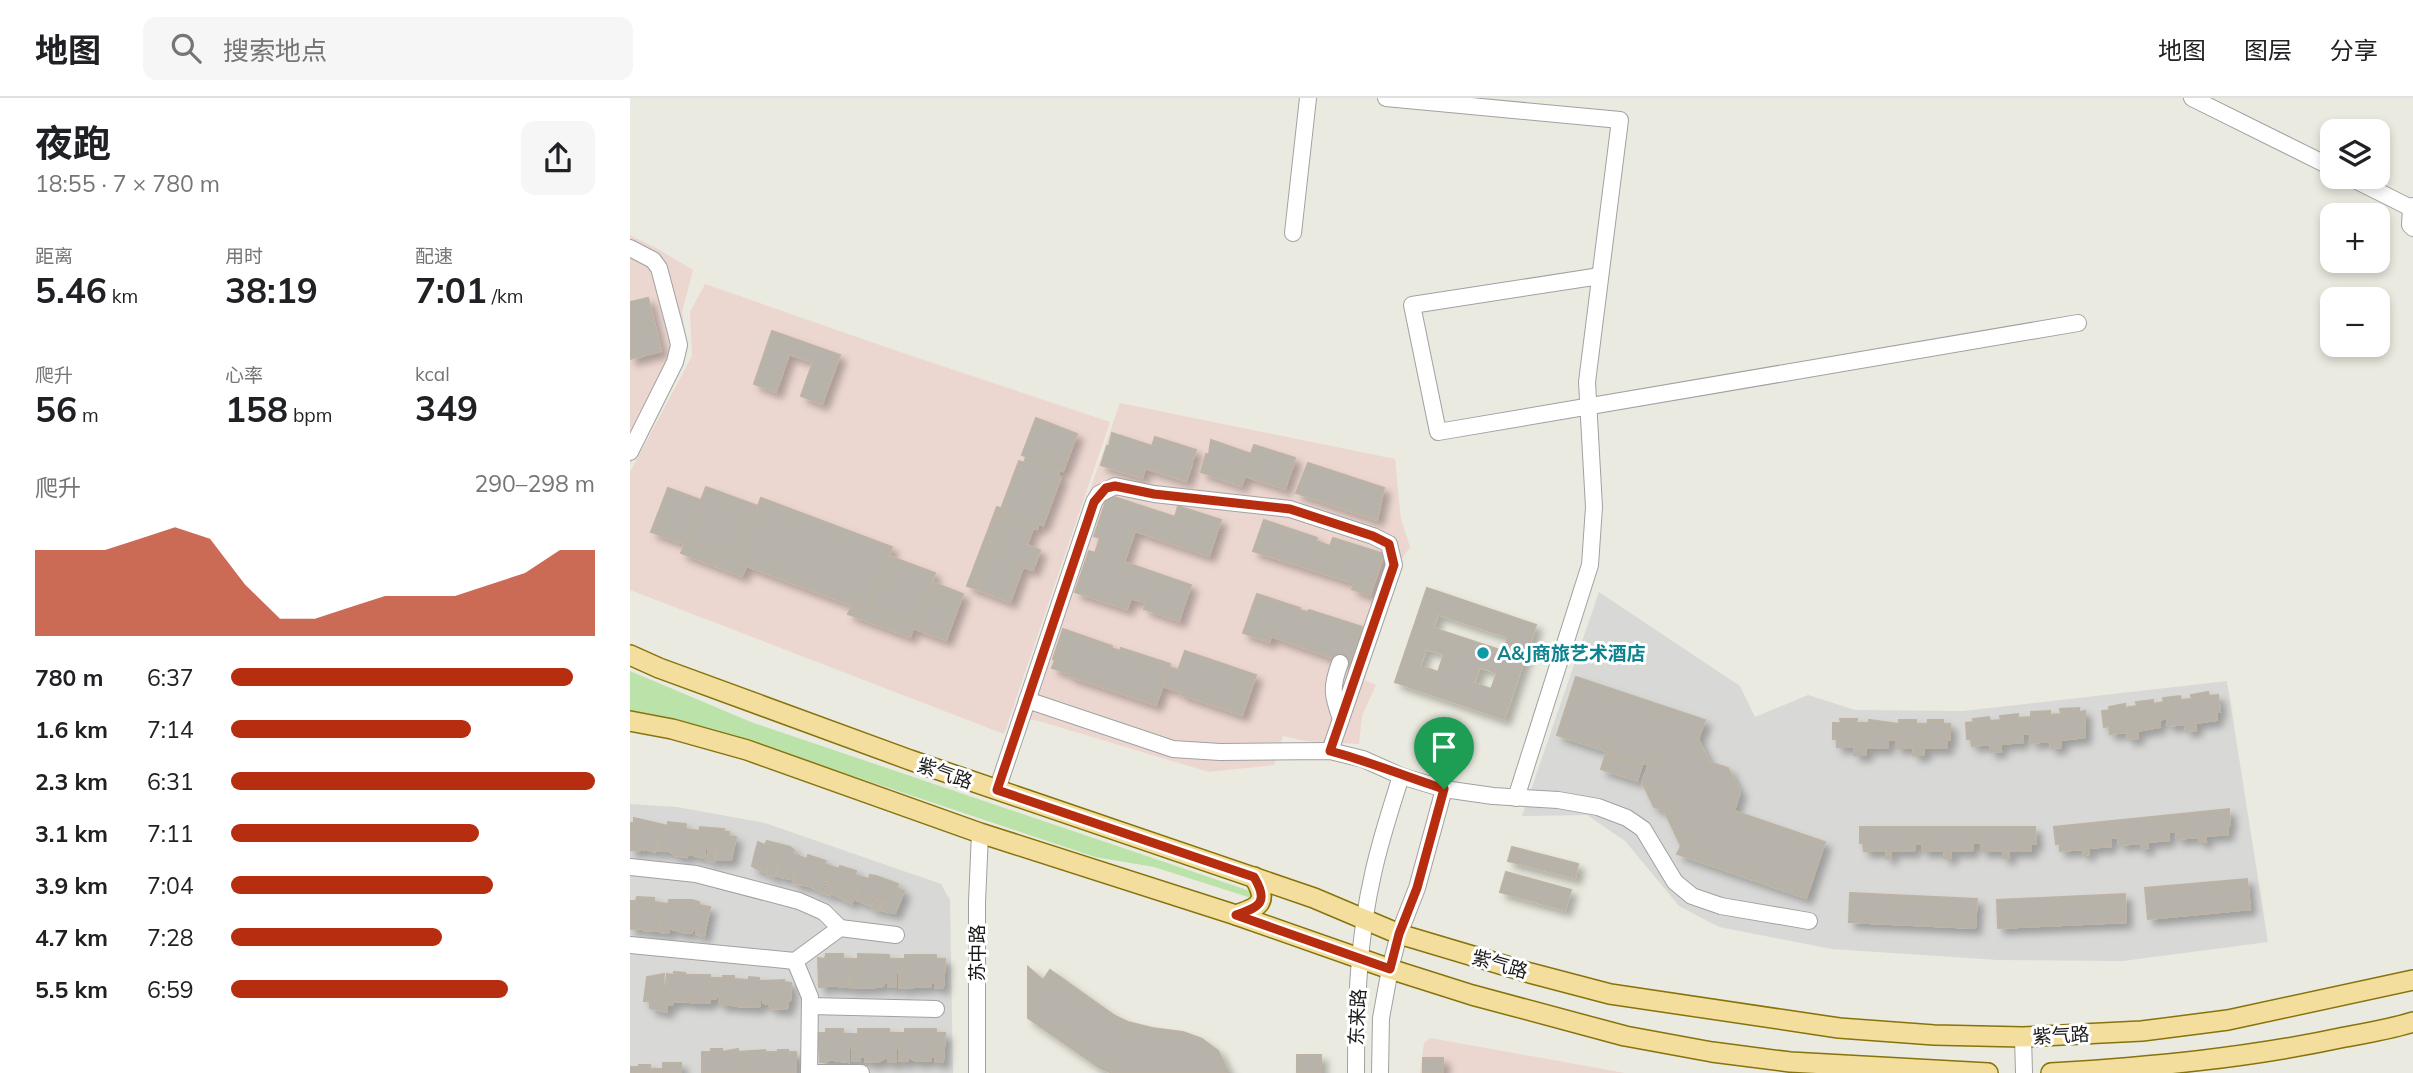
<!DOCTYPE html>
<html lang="zh">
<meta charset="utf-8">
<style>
body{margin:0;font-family:Mulish,"Noto Sans SC",sans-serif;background:#f6f6f6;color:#202124;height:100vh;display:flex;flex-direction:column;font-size:26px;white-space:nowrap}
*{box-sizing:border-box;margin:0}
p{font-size:23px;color:#757577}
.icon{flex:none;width:38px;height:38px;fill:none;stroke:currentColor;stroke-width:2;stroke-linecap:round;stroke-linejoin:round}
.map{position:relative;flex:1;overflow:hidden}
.side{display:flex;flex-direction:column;background:#fff;width:630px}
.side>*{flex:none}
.buttons{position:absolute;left:1690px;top:21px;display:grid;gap:14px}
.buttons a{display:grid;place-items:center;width:70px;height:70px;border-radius:14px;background:#fff;box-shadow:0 4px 10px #0003;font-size:35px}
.pin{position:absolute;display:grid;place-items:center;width:60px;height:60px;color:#fff;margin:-72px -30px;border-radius:50% 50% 50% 0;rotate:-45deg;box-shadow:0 0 7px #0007}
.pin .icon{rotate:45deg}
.round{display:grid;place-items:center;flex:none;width:74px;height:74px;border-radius:14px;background:#f6f6f6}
.overview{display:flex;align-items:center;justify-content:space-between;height:119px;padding:0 35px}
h1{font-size:38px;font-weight:700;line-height:52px}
.stats{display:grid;grid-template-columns:repeat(3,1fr);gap:10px;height:119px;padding:7px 35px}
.stats div{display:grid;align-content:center}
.stats b{font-size:35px;font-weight:700}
.stats small{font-size:19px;font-weight:400}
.stats p{font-size:19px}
.chart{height:196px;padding:14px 35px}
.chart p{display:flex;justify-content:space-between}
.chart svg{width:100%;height:126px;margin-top:7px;fill:#b62d0f;opacity:.7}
ul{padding:0 35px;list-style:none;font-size:23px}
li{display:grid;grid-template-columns:112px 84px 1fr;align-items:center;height:52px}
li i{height:18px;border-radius:9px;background:#b62d0f}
header{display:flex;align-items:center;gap:42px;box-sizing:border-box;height:98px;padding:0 35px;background:#fff;border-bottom:2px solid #e0e0e0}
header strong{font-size:33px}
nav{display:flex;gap:38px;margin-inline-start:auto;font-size:24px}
.search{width:490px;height:63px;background:#f6f6f6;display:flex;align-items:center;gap:18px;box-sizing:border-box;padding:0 24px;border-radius:14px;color:#757577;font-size:26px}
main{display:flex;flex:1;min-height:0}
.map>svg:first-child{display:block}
.residential{fill:#d8d8d7}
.commercial{fill:#ecd6d0}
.grass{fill:#bbe3a9}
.building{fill:#b7b2aa;stroke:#bcb3a4;stroke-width:2;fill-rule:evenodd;filter:url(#shadow)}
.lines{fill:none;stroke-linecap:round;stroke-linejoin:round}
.minor-casing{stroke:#a1a1a1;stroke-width:18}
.major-casing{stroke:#86730b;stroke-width:22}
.minor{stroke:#fff;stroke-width:16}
.major{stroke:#f4de9d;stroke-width:19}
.route-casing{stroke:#fff;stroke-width:14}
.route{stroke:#b62d0f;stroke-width:9}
.culture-dot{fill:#0f9aa8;stroke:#fff;stroke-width:2.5}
.labels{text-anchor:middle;stroke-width:6;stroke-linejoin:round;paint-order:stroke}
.culture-label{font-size:19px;font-weight:bold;fill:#0d838f;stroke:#fff;text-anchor:start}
.street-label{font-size:19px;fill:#1a1a1a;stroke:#fff}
</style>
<header>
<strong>地图</strong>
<div class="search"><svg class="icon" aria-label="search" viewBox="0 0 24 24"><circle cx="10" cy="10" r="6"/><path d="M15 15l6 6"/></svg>搜索地点</div>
<nav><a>地图</a><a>图层</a><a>分享</a></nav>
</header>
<main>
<section class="side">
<div class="overview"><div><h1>夜跑</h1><p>18:55 · 7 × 780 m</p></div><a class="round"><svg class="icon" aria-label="share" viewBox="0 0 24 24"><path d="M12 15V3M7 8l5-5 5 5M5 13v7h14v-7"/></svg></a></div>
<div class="stats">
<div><p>距离</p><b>5.46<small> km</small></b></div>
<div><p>用时</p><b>38:19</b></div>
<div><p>配速</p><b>7:01<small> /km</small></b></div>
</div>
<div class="stats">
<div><p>爬升</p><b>56<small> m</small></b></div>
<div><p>心率</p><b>158<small> bpm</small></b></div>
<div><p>kcal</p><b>349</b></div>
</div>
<div class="chart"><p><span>爬升</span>290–298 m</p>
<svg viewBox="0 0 160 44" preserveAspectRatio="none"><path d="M0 44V14L10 14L20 14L30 10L40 6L50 10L60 26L70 38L80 38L90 34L100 30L110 30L120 30L130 26L140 22L150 14L160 14V44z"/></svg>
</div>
<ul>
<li><b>780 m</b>6:37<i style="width:94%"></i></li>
<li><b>1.6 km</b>7:14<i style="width:66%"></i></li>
<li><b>2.3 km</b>6:31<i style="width:100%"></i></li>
<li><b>3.1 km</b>7:11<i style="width:68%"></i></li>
<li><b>3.9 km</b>7:04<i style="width:72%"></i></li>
<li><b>4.7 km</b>7:28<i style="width:58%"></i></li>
<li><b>5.5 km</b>6:59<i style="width:76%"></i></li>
</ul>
</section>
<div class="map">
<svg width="1783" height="975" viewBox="0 0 1783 975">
<defs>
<filter id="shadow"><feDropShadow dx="6" dy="6" stdDeviation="3.5" flood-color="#0004"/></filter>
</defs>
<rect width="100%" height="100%" fill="#ebeae0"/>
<g class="residential">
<path d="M969,494L1110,588L1125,619L1178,597L1225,612L1333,613L1597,583L1638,844L1493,863L1368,862L1202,851L1089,829L1049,808L995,743L957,717L892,718Z"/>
<path d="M0,706L47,709L135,725L311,786L320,802L323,975H0Z"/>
</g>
<g class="commercial">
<path d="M0,137L28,151L63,172L52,214L57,249L0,367Z"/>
<path d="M75,186L270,254L480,324L374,636L0,492V374L62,258L60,214Z"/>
<path d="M490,305L765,361L771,421L780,449L770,464L734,582L746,587L732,618L729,646L676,643L653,638L644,667L579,674L409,623L382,618Z"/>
<path d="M800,940L995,975H790L794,945Z"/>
</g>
<path class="grass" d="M0,573L121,624L626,795L621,800L524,769L465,759L101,637L46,622L0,612Z"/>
<g class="building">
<path d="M18,200L31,253L0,261V204Z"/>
<path d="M142,233L210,257L192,306L171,298L183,264L159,256L146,294L124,286Z"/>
<path d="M406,320L447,336L433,373L392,357Z"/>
<path d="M482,335L522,348L525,339L566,352L562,363L560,364L562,366L556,383L515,370L512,380L471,367L477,348H479Z"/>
<path d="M581,342L621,356L624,347L665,360L662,371L659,372L661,373L655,391L615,378L611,388L571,374L576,356H579Z"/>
<path d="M396,359L430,372L427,378L431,379L413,427L409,425L407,431L373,419L376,412L371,411L389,363L394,365Z"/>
<path d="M678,365L754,390L747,422L666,395Z"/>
<path d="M76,389L128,408L107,461L56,442Z"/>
<path d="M38,390L71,402L56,442L107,461L106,464L116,468L112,478L51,455L55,446L21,434Z"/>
<path d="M478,397L545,419L548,408L591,422L579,458L505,433L494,464L561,487L549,523L514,511L516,505L501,500L497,511L445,494L459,453L465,455L470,440L464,438Z"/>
<path d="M131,400L262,449L237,513L106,464Z"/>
<path d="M367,409L376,412L373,419L369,417L360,443L363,445L346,491L337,488Z"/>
<path d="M369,417L403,430L397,447L410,452L403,472L393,469L380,504L346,491L363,445L360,443Z"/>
<path d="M634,422L687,440L686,443L700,448L703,440L754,456L740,497L722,491L724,485L623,453Z"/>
<path d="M259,458L305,475L285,527L239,510Z"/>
<path d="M302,484L333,496L316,542L283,530L280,539L218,516L222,507L237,513L239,510L285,527Z"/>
<path d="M797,490L906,527L874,621L765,584ZM808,516L878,539L873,553L803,530ZM796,551L814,556L808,574L790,568ZM850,569L867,575L861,591L844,585Z"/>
<path d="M627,496L670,510L669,512L678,514L679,512L732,529L720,566L641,538L639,544L613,535Z"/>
<path d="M433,531L482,548L481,550L490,553L491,550L540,566L526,607L439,578L440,576L422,570L425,562L423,561Z"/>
<path d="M555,553L626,577L612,617L550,596L551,594L533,588L539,569L548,572Z"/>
<path d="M946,579L1075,622L1068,641L1079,664L1098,670L1110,694L1104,713L1195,744L1176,800L1047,756L1051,748L1034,712L1024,709L1012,684L1019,667L927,637Z"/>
<path d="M1578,594L1579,598L1588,597L1590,614H1586L1587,622L1565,625L1566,632L1556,633L1555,626L1538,628L1537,620L1529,622L1530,629L1507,633L1508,640L1498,641L1497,634L1480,636L1479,628L1474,629L1472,613L1480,612L1479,609L1495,606V610L1507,608L1506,604L1523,602V606L1534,604L1533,600L1550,598L1551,602L1562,601L1561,597Z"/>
<path d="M1449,610V614L1455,613V639L1431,642V649L1421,650L1420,643L1401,645L1400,635L1392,636L1393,644L1370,646L1371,653L1360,654V646L1342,648L1341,641H1337L1336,625L1344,624L1343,621L1359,619L1360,623L1371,622L1370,618L1388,616V620L1401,619V614L1420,613V617L1431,616L1430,611Z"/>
<path d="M1210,621H1227L1226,625H1239V622L1269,626V622H1286V626H1297L1298,622H1313V626H1320V642H1317V650H1294V657H1283L1284,650H1266V642L1258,641V650H1236V657H1224V649H1207V641H1203V625H1211Z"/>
<path d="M976,655L1012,667L1007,683L971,671Z"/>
<path d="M1599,711L1600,727L1597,728L1598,736L1575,738L1576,744H1570L1569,739L1547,741L1546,733L1538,734L1539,742L1517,744L1518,750L1511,751V745L1489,747L1488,739L1480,740L1481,748L1459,750V756L1454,757L1453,751L1430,753V745L1426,746L1424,729Z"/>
<path d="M4,720L38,728V724L56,726L55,731L69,733L70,729L94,731L93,733L99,734L98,738L106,739L101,762H87L88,751H86L84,763L77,762L79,750L75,749L74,760L60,756L61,747H59L57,759L45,757L39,753H28L30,741L27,740L25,754L14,750V752L9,751V753L0,752V725H4Z"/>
<path d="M1230,729H1405L1406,746H1401V753H1379V760H1373V753H1351V745H1343L1342,753H1321V760H1314L1315,753H1292V746H1285L1284,753H1261V760H1256V753H1234L1233,745H1230Z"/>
<path d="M137,743L160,749L164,752L163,756L177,761L178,757L196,763L194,766L209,771L210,768L226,773L225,777L239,781L240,777L246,778L268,786L267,790L274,793L265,815L251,812L254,802L252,801L248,812L241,810L245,799L242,798L239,807L226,802L229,793H226L222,805L201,795L200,797L194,795L198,783L195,782L191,794L180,788L163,785L166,774L164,773L161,781L147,778L151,768L148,767L144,779L137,776L141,764H139L135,774L127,771L122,768L124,759L128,744L135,747Z"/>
<path d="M882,749L948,766L945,780L878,763Z"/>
<path d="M876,774L941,792L935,812L870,794Z"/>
<path d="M1617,781L1620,811L1518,821L1515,790Z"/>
<path d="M1220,795L1347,801L1345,830L1219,824Z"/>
<path d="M1495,796L1496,824L1368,830L1367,802Z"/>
<path d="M7,799L24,800V804L38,806L39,802H62L69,804V807L80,809L74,838L66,836L67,831L63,830L62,834L56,835L39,830L38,835L30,834L31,820L29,819L28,833L14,832L15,830L0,831V803H6Z"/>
<path d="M196,856H213V861H228V856L259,857V861H275V857H306V861H315L313,890L305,889V885H301V888L269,890V875H266V889H258V885H254V888L247,889L221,890L222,876H219V889L196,887V889H189L188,860L195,861Z"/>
<path d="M398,869L413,882L420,872L485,918L498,924L522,930L553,934L572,941L588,953L599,975H482L470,970L398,920Z"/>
<path d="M44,874L55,875V877H80V880H93V878H104V881L119,882V879L129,880V883L154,882V884L161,885L160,903H158L157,911L141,910L139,906L133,905V902H130V908L127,909L110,908L111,900H109L108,908L101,907H92L89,905V899L86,898V901H80V904L77,905H61V897H59V904L49,903L43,904L42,907H37V914L20,910V903H14L17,879L34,876L33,889H36L37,876L44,877Z"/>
<path d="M196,931H213V936H228V931H259V935H275V931H306V935H315L313,964H305V959H301V962L287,963L278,959V963H269V950H266V964H258V959L247,964L235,963V959H230V963H222V950H219V964L197,961L196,964H190L188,935H196Z"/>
<path d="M81,951H92V954L108,951V954L135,952V954H147L148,952H158V954H166V973L164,975H117L114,972V975H72V954H81Z"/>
<rect x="667" y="957" width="24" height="18"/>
<rect x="793" y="960" width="20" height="15"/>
<path d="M33,965H51V975H0V969H9V967H20V971H33Z"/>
</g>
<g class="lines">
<g class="minor-casing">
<g id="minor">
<path d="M756,0L990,22L957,284L964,409L960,467L886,700"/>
<path d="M1562,0L1703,70"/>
<path d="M1719,79L1781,110"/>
<path d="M1783,108L1781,110L1780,127L1783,130"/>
<path d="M663,135L678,0"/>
<path d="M0,150L23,162L29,170L46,234L49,247L45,264L0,354"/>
<path d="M970,178L782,207L808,334L1448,225"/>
<path d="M710,565C701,589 702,596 711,621"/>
<path d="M397,602L543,651L590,654L700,653L733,661L771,678L814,691L863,698L928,702L968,709L997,720L1013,731L1045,784L1062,798L1091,808L1179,823"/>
<path d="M367,692L464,404L469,396L485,388L524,396L660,411L743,438L759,446L764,467L700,653"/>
<path d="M0,769L66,776L169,803L194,814L210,830"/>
<path d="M0,847L165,863L210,830L266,837"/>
<path d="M165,863L180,899L179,975"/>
<path d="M180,908L306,911"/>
<path d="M1393,939L1394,975"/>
<path d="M179,975H231"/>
<path d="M347,975V804L350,735"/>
<path d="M726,975C726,909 728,841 743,776C750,743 761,710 771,678"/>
<path d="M750,975L751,920L760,871L769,836L787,790L814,691"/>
</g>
</g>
<g class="major-casing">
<g id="major">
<path d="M0,557L29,570L280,662L684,800L769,836L900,875L980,896L1209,930L1304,937L1393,939L1512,933L1598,922L1783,882"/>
<path d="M0,623L42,631L117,652L350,735L606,817L760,871L842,897L995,938L1082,954L1160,964L1358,975"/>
<path d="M606,817C630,809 639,804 624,779"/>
<path d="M1421,975C1520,969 1618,960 1715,939C1737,935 1761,931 1783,924"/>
</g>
</g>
<use href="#minor" class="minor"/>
<use href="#major" class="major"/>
</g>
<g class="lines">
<g class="route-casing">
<path id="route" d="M485,388L524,396L660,411L743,438L759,446L764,467L700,653C739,663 776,679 814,691L787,790L769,836L760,871L606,817C630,809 639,804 624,779L367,692L464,404L476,390Z"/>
</g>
<use href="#route" class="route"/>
</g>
<circle class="culture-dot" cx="853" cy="555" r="7"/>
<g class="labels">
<g class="culture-label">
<text x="867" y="562">A&amp;J商旅艺术酒店</text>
</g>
<g class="street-label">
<text transform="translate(315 675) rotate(19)" y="7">紫气路</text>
<text transform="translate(347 855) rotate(-90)" y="7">苏中路</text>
<text transform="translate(870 866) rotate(16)" y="7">紫气路</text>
<text transform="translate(727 919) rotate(-87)" y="7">东来路</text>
<text transform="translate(1431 937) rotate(-3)" y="7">紫气路</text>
</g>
</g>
</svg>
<div class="buttons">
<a><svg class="icon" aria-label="layers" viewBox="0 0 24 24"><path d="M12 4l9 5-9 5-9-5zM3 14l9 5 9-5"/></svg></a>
<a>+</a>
<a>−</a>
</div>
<div class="pin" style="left:814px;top:691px;background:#1e9e55"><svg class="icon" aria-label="arrive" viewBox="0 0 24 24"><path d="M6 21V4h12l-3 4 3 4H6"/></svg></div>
</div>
</main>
